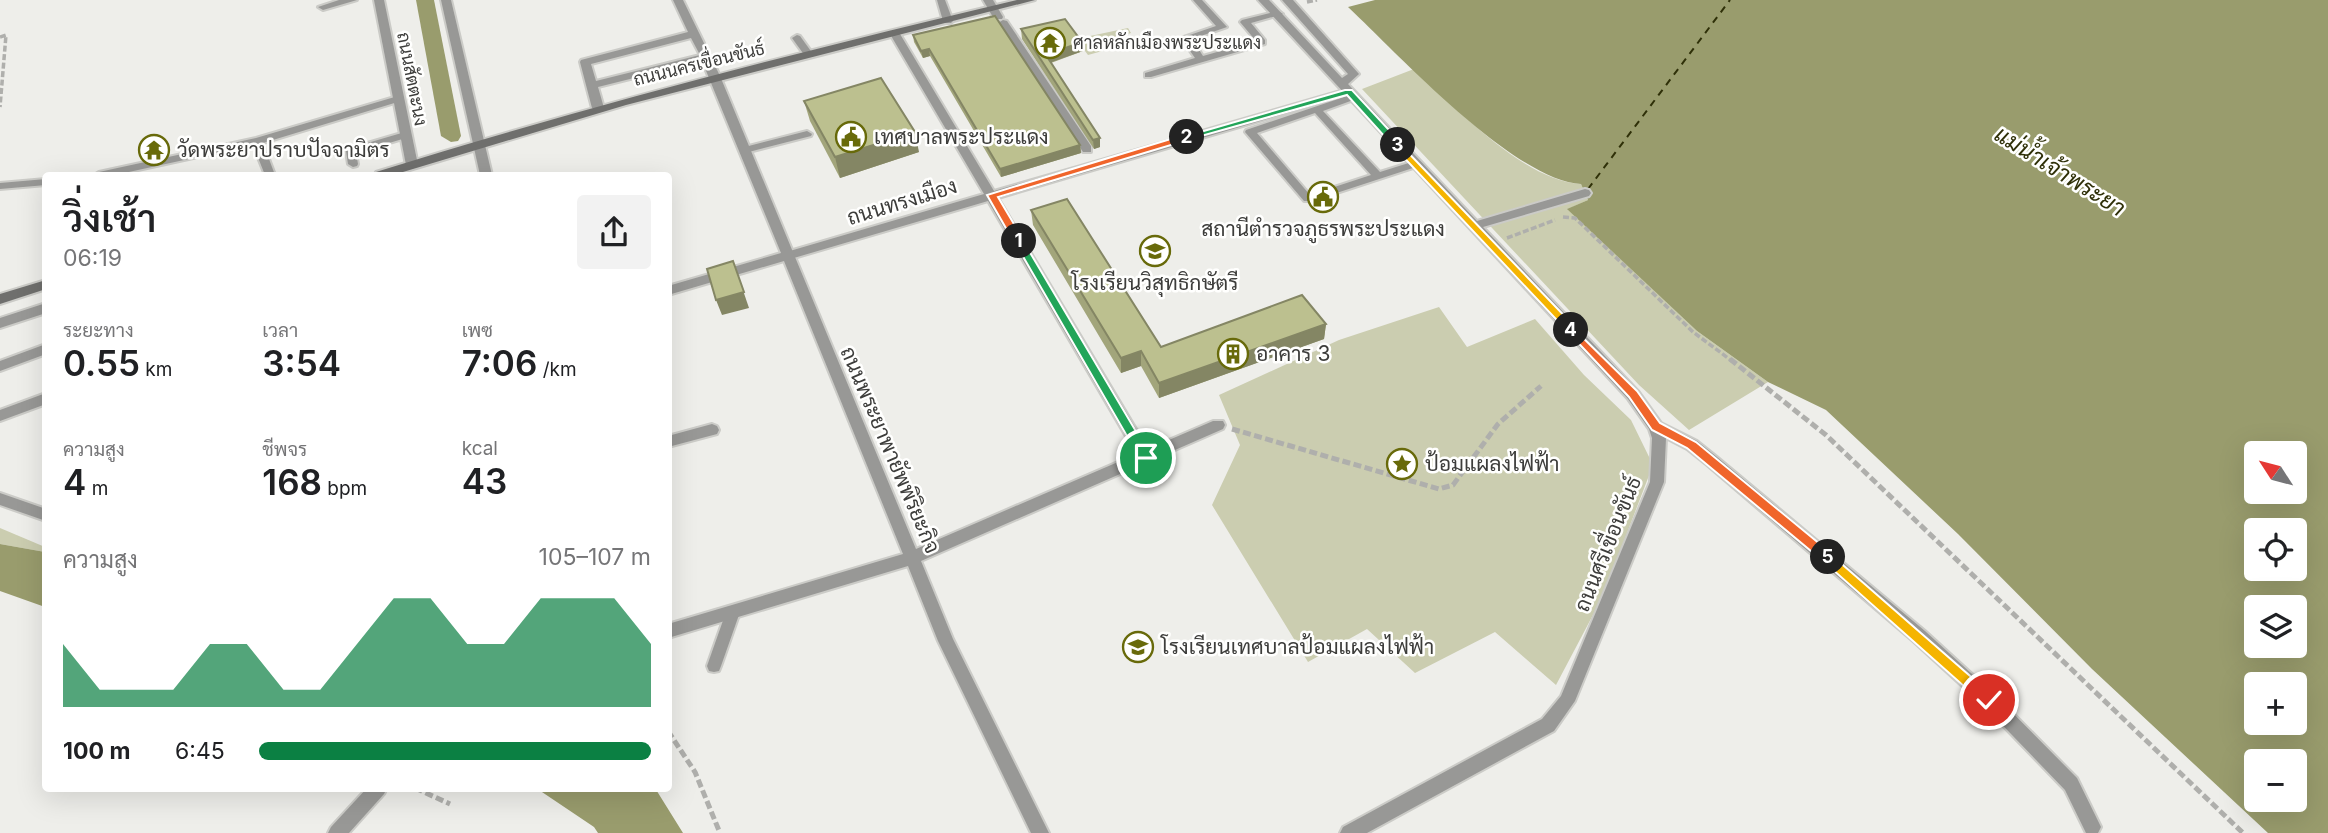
<!DOCTYPE html>
<html lang="th">
<meta charset="utf-8">
<style>
body{margin:0;font-family:Inter,Sarabun,sans-serif;background:#f2f2f2;color:#202124;height:100vh;display:flex;flex-direction:column;font-size:26px;white-space:nowrap}
*{box-sizing:border-box;margin:0}
p{font-size:23px;color:#757577}
.icon{flex:none;width:38px;height:38px;fill:none;stroke:currentColor;stroke-width:2;stroke-linecap:round;stroke-linejoin:round}
.map{position:relative;flex:1;overflow:hidden}
.drawer{position:absolute;left:42px;top:172px;width:630px;height:620px;display:flex;flex-direction:column;background:#fff;border-radius:7px;box-shadow:0 7px 28px #0002}
.drawer>*{flex:none}
.needle{width:46px;rotate:306deg}
.fabs{position:absolute;left:2244px;top:441px;display:grid;gap:14px}
.fabs a{display:grid;place-items:center;width:63px;height:63px;border-radius:7px;background:#fff;box-shadow:0 7px 28px #0002;font-size:35px}
.pin{position:absolute;display:grid;place-items:center;width:60px;height:60px;color:#fff;margin:-30px;border:4px solid #fff;border-radius:50%;box-shadow:0 2px 7px #0007}
.km{position:absolute;width:35px;height:35px;margin:-18px;border-radius:50%;background:#222;color:#fff;font-size:19px;line-height:35px;text-align:center}
.round{display:grid;place-items:center;flex:none;width:74px;height:74px;border-radius:7px;background:#f2f2f2}
.overview{display:flex;align-items:center;justify-content:space-between;height:119px;padding:0 21px}
h1{font-size:38px;font-weight:600;line-height:52px}
.figures{display:grid;grid-template-columns:repeat(3,1fr);gap:10px;height:119px;padding:7px 21px}
.figures div{display:grid;align-content:center}
.figures b{font-size:35px;font-weight:600}
.figures small{font-size:19px;font-weight:400}
.figures p{font-size:19px}
.chart{height:196px;padding:14px 21px}
.chart p{display:flex;justify-content:space-between}
.chart svg{width:100%;height:126px;margin-top:7px;fill:#0b8043;opacity:.7}
ul{padding:0 21px;list-style:none;font-size:23px}
li{display:grid;grid-template-columns:112px 84px 1fr;align-items:center;height:52px}
li i{height:18px;border-radius:9px;background:#0b8043}
.map>svg:first-child{display:block}
.green{fill:#cbcdb0}
.water{fill:#999c6d;fill-rule:evenodd}
.lines{fill:none;stroke-linecap:round;stroke-linejoin:round}
.canal{fill:#999c6d;fill-rule:evenodd}
.ferry{stroke:#2f3008;stroke-width:2;stroke-dasharray:7 6;stroke-linecap:butt}
.service-casing{stroke:#cbcbc7;stroke-width:4}
.pedestrian-casing{stroke:#cbcbc7;stroke-width:4}
.minor-casing{stroke:#cbcbc7;stroke-width:4}
.secondary-casing{stroke:#cbcbc7;stroke-width:4}
.path-far1{stroke:#afafac;stroke-width:3.5;stroke-dasharray:6 2.5;stroke-linecap:butt}
.path{stroke:#afafac;stroke-width:5;stroke-dasharray:8 3.5;stroke-linecap:butt}
.service{fill:#989896;fill-rule:evenodd}
.pedestrian{fill:#989896;fill-rule:evenodd}
.minor{fill:#989896;fill-rule:evenodd}
.secondary{fill:#6f6f6d;fill-rule:evenodd}
.wall{fill:#a2a57b}
.shaded-wall{fill:#848664}
.building{fill:#bcc08f;stroke:#848664;stroke-width:2}
.split-1{fill:#22a559;stroke:#fff;stroke-width:2}
.split-2{fill:#f0652b;stroke:#fff;stroke-width:2}
.split-3{fill:#22a559;stroke:#fff;stroke-width:2}
.split-4{fill:#f5b400;stroke:#fff;stroke-width:2}
.split-5{fill:#f0652b;stroke:#fff;stroke-width:2}
.split-6{fill:#f5b400;stroke:#fff;stroke-width:2}
.labels{text-anchor:middle;stroke-width:5;stroke-linejoin:round;paint-order:stroke}
.far-poi-label{font-size:18px;fill:#3d3d3b;stroke:#fffffe;text-anchor:start}
.far-street-label{font-size:18px;fill:#3d3d3b;stroke:#fffffe}
.poi-label{font-size:21px;fill:#3d3d3b;stroke:#fffffe;text-anchor:start}
.street-label{font-size:21px;fill:#3d3d3b;stroke:#fffffe}
.water-label{font-size:23px;font-style:italic;fill:#2f3008;stroke:#fffffe}
</style>
<div class="map">
<svg width="2328" height="833" viewBox="0 0 2328 833">
<rect width="100%" height="100%" fill="#eeeeea"/>
<g class="green">
<path d="M1128,28L1131,33L1108,40L1106,50L1088,55L1076,39Z"/>
<path d="M1414,69C1456,107 1523,181 1581,184L1588,200L1568,209L1697,331L1768,382L1689,430L1639,385L1362,89Z"/>
<path d="M1439,307L1467,347L1535,319L1584,375L1631,420L1653,465L1603,596L1556,685L1495,632L1415,673L1367,629L1308,662L1212,505L1240,445L1219,395L1339,340Z"/>
<path d="M0,528L45,547V552L0,544Z"/>
</g>
<g class="water">
<path d="M1375,0H2328V833H2268L2092,669L1958,534L1826,410L1768,382L1697,331L1567,209L1588,200L1581,184C1514,180 1398,54 1348,7ZM2256,453H2294V492H2256ZM2256,530H2294V569H2256ZM2256,607H2294V646H2256ZM2256,684H2294V723H2256ZM2256,761H2294V800H2256Z"/>
<path d="M0,544L45,552V607L0,591Z"/>
<path d="M536,788H655L683,833H598L594,827Z"/>
</g>
<g class="lines">
<path class="canal" d="M416,0H434L461,136L458,141L451,142L441,136Z"/>
<path class="ferry" d="M1588,189L1730,0"/>
<g class="service-casing">
<g id="service">
<path d="M937,0H945L953,21L951,23H945L943,21Z"/>
<path d="M1193,0H1202L1227,27L1192,39L1203,56L1256,41L1240,22L1242,20L1278,11L1283,14L1251,23L1265,40V44L1151,77H1145V73L1195,58L1181,38L1216,26Z"/>
<path d="M797,35L800,36L813,54L811,56L808,57L805,56L792,38Z"/>
<path d="M1353,94L1356,95V99L1323,111L1380,172L1415,161L1420,164L1419,166L1312,201H1304L1245,132L1246,130ZM1315,113L1371,175L1310,195L1257,133Z"/>
<path d="M398,96L401,97V101L263,143L275,175H265L253,145L115,175H94L99,172L256,138Z"/>
<path d="M807,131L812,134L811,136L745,153L740,150L741,148Z"/>
<path d="M405,132L409,133V137L356,153L358,164L357,166L353,167L348,164L346,151L347,149Z"/>
<path d="M46,179V185L0,189V183Z"/>
<path d="M733,606L738,608L740,612L721,666L719,671L714,672L709,671L707,666L726,612L728,608Z"/>
</g>
</g>
<g class="pedestrian-casing">
<path id="pedestrian" d="M895,31L900,34L994,191L1344,90H1352L1354,92L1352,94L998,198L1151,454L1153,458L1151,462H1141L988,201L787,260L781,256L783,253L984,194L890,34Z"/>
</g>
<g class="minor-casing">
<g id="minor">
<path d="M339,0H357L323,10L318,7Z"/>
<path d="M374,0H384L418,165L412,169L406,165Z"/>
<path d="M441,0H451L492,175H480Z"/>
<path d="M673,0H683L720,76L916,549L1213,421H1223L1225,425L1223,429L921,561L953,639L1049,833H1031L938,641L908,566L668,638V624L903,554L784,261L668,295V286L781,253L702,61L598,87L604,108L598,111L592,108L580,62L581,60L688,32ZM691,38L700,55L596,81L591,64Z"/>
<path d="M983,0H993L1003,17L1002,19H994Z"/>
<path d="M1258,0H1269L1342,78L1348,74L1282,0H1293L1359,74L1348,84L1477,221L1585,189L1589,190L1591,193L1589,196L1483,227L1638,391L1661,423L1697,441L1717,457L1925,631L1995,695L2077,778L2101,827L2098,833H2086L2065,790L1983,705L1913,641L1707,465L1687,449L1666,438L1664,482L1575,701L1554,731L1367,833H1340L1343,827L1542,719L1561,696L1650,482L1652,438L1649,429L1628,399Z"/>
<path d="M1003,20L1007,21L1091,146V152H1083L998,23Z"/>
<path d="M46,303V313L0,328V318Z"/>
<path d="M46,344V354L0,371V361Z"/>
<path d="M46,393V404L0,421V410Z"/>
<path d="M712,424L717,426L719,430L717,434L668,447V436Z"/>
<path d="M0,493L46,509V521L0,505Z"/>
<path d="M367,788H387L384,794L349,833H328L331,827Z"/>
</g>
</g>
<g class="secondary-casing">
<g id="secondary">
<path d="M1017,0H1035L626,105L393,175H374L376,172C587,106 802,51 1017,0Z"/>
<path d="M46,280V289L0,304V294Z"/>
</g>
</g>
<g class="path-far1">
<path d="M1307,2L1317,0"/>
<path d="M0,37L6,35L0,107"/>
<path d="M1563,217L1575,218L1693,332L1732,361"/>
<path d="M1507,238L1555,220"/>
</g>
<g class="path">
<path d="M1730,359L1826,435L2243,833"/>
<path d="M1232,429L1439,489L1453,485L1498,424L1541,386"/>
<path d="M668,731L695,772L720,833"/>
<path d="M415,788L450,804"/>
</g>
<use href="#service" class="service"/>
<use href="#pedestrian" class="pedestrian"/>
<use href="#minor" class="minor"/>
<use href="#secondary" class="secondary"/>
</g>
<g class="wall">
<path d="M1021,29L1083,51L1051,63L1100,147L1094,149L1022,39Z"/>
<path d="M913,35L1080,145L1081,153L1001,177L930,56L923,58L914,42Z"/>
<path d="M804,101L919,152L840,178L810,121Z"/>
<path d="M1031,210L1161,347L1326,324L1324,339L1159,398L1141,366L1121,373L1033,225Z"/>
</g>
<g class="shaded-wall">
<path d="M1082,42L1083,51L1046,64V55Z"/>
<path d="M929,49L930,56L923,58L921,51Z"/>
<path d="M915,132L919,152L840,178L835,157Z"/>
<path d="M1100,138V147L1094,149L1093,140Z"/>
<path d="M1080,145L1081,153L1001,177L1000,169Z"/>
<path d="M733,261L749,308L722,315L716,300Z"/>
<path d="M1326,324L1324,339L1159,398V383Z"/>
<path d="M1141,351V366L1121,373V358Z"/>
</g>
<g class="building">
<path d="M995,16L1080,145L1000,169L929,49L921,51L913,35Z"/>
<path d="M1065,19L1082,42L1046,55L1100,138L1093,140L1021,29Z"/>
<path d="M881,78L915,132L835,157L804,101Z"/>
<path d="M1067,199L1161,347L1302,295L1326,324L1159,383L1141,351L1121,358L1031,210Z"/>
<path d="M733,261L744,292L716,300L707,269Z"/>
</g>
<path class="split-1" d="M1019,238L1022,239L1150,455V462H1142L1014,241Z"/>
<path class="split-2" d="M1187,134L1191,139L998,197L1024,241L1022,244H1015L987,195Z"/>
<path class="split-3" d="M1345,90H1352L1401,143V147H1394L1347,95L1187,140L1183,137Z"/>
<path class="split-4" d="M1398,142L1575,327V332H1568L1394,147Z"/>
<path class="split-5" d="M1571,326L1637,391L1660,423L1696,442L1832,554V561H1823L1687,448L1652,430L1629,397L1568,332V327Z"/>
<path class="split-6" d="M1828,552L1993,696V704H1984L1823,561L1821,557Z"/>
<defs>
<g id="temple-ring" transform="scale(1.575)"><circle r="9.5" fill="#fffffe" stroke="#686a0a" stroke-width="1.5"/><path d="M0-6L5-2H3V0L6.5 2.5H4V6H1.5V3h-3V6H-4V2.5H-6.5L-3 0V-2H-5Z" fill="#686a0a"/></g>
<g id="civic-ring" transform="scale(1.575)"><circle r="9.5" fill="#fffffe" stroke="#686a0a" stroke-width="1.5"/><path d="M-.6-6.5H3V-4.5H.6V-3L4-1V1h2V6H-6V1h2V-1L-.6-3ZM-1.2 2.5V6h2.4V2.5Z" fill="#686a0a"/></g>
<g id="school-ring" transform="scale(1.575)"><circle r="9.5" fill="#fffffe" stroke="#686a0a" stroke-width="1.5"/><path d="M0-5L7-2L0 1L-7-2ZM-4 1L0 2.5L4 1V4Q0 6-4 4Z" fill="#686a0a"/></g>
<g id="building-ring" transform="scale(1.575)"><circle r="9.5" fill="#fffffe" stroke="#686a0a" stroke-width="1.5"/><path d="M-4-6H4V6H1V3H-1V6H-4ZM-2.5-4.3h1.7v1.8h-1.7ZM.8-4.3h1.7v1.8H.8ZM-2.5-1h1.7V.8h-1.7ZM.8-1h1.7V.8H.8Z" fill="#686a0a"/></g>
<g id="sight-ring" transform="scale(1.575)"><circle r="9.5" fill="#fffffe" stroke="#686a0a" stroke-width="1.5"/><path d="M0-6L1.8-2.2L6-1.7L2.9 1.2L3.7 5.4L0 3.3L-3.7 5.4L-2.9 1.2L-6-1.7L-1.8-2.2Z" fill="#686a0a"/></g>
</defs>
<g fill-rule="evenodd">
<use href="#temple-ring" x="1050" y="43"/>
<use href="#civic-ring" x="851" y="137"/>
<use href="#temple-ring" x="154" y="150"/>
<use href="#civic-ring" x="1323" y="197"/>
<use href="#school-ring" x="1155" y="251"/>
<use href="#building-ring" x="1233" y="354"/>
<use href="#sight-ring" x="1402" y="464"/>
<use href="#school-ring" x="1138" y="647"/>
</g>
<g class="labels">
<g class="far-poi-label">
<text x="1073" y="49">ศาลหลักเมืองพระประแดง</text>
</g>
<g class="far-street-label">
<text transform="translate(699 64) rotate(-14)" y="6">ถนนนครเขื่อนขันธ์</text>
<text transform="translate(412 79) rotate(79)" y="6">ถนนสัตตะนง</text>
</g>
<g class="poi-label">
<text x="874" y="144">เทศบาลพระประแดง</text>
<text x="177" y="157">วัดพระยาปราบปัจจามิตร</text>
<text x="1323" y="236" text-anchor="middle">สถานีตำรวจภูธรพระประแดง</text>
<text x="1155" y="290" text-anchor="middle">โรงเรียนวิสุทธิกษัตรี</text>
<text x="1256" y="361">อาคาร 3</text>
<text x="1425" y="471">ป้อมแผลงไฟฟ้า</text>
<text x="1161" y="654">โรงเรียนเทศบาลป้อมแผลงไฟฟ้า</text>
</g>
<g class="street-label">
<text transform="translate(902 202) rotate(-17)" y="7">ถนนทรงเมือง</text>
<text transform="translate(890 450) rotate(67)" y="7">ถนนพระยาพายัพพิริยะกิจ</text>
<text transform="translate(1608 544) rotate(-68)" y="7">ถนนศรีเขื่อนขันธ์</text>
</g>
<g class="water-label">
<text transform="translate(2060 171) rotate(32)" y="8">แม่น้ำเจ้าพระยา</text>
</g>
</g>
</svg>
<div class="fabs">
<a><svg class="needle" viewBox="-14 -14 28 28"><path d="M0-13l5 13h-10z" fill="#e53935"/><path d="M0 13l5-13h-10z" fill="#757577"/></svg></a>
<a><svg class="icon" aria-label="locate" viewBox="0 0 24 24"><circle cx="12" cy="12" r="6"/><path d="M12 2v4M12 18v4M2 12h4M18 12h4"/></svg></a>
<a><svg class="icon" aria-label="layers" viewBox="0 0 24 24"><path d="M12 4l9 5-9 5-9-5zM3 14l9 5 9-5"/></svg></a>
<a>+</a>
<a>−</a>
</div>
<div class="pin" style="left:1146px;top:458px;background:#1e9e55"><svg class="icon" aria-label="arrive" viewBox="0 0 24 24"><path d="M6 21V4h12l-3 4 3 4H6"/></svg></div>
<div class="pin" style="left:1989px;top:700px;background:#d93025"><svg class="icon" aria-label="check" viewBox="0 0 24 24"><path d="M5 12l5 5 9-10"/></svg></div>
<b class="km" style="left:1019px;top:241px">1</b>
<b class="km" style="left:1187px;top:137px">2</b>
<b class="km" style="left:1398px;top:145px">3</b>
<b class="km" style="left:1571px;top:330px">4</b>
<b class="km" style="left:1828px;top:557px">5</b>
<section class="drawer">
<div class="overview"><div><h1>วิ่งเช้า</h1><p>06:19</p></div><a class="round"><svg class="icon" aria-label="share" viewBox="0 0 24 24"><path d="M12 15V3M7 8l5-5 5 5M5 13v7h14v-7"/></svg></a></div>
<div class="figures">
<div><p>ระยะทาง</p><b>0.55<small> km</small></b></div>
<div><p>เวลา</p><b>3:54</b></div>
<div><p>เพซ</p><b>7:06<small> /km</small></b></div>
</div>
<div class="figures">
<div><p>ความสูง</p><b>4<small> m</small></b></div>
<div><p>ชีพจร</p><b>168<small> bpm</small></b></div>
<div><p>kcal</p><b>43</b></div>
</div>
<div class="chart"><p><span>ความสูง</span>105–107 m</p>
<svg viewBox="0 0 160 44" preserveAspectRatio="none"><path d="M0 44V22L10 38L20 38L30 38L40 22L50 22L60 38L70 38L80 22L90 6L100 6L110 22L120 22L130 6L140 6L150 6L160 22V44z"/></svg>
</div>
<ul>
<li><b>100 m</b>6:45<i style="width:100%"></i></li>
</ul>
</section>
</div>
